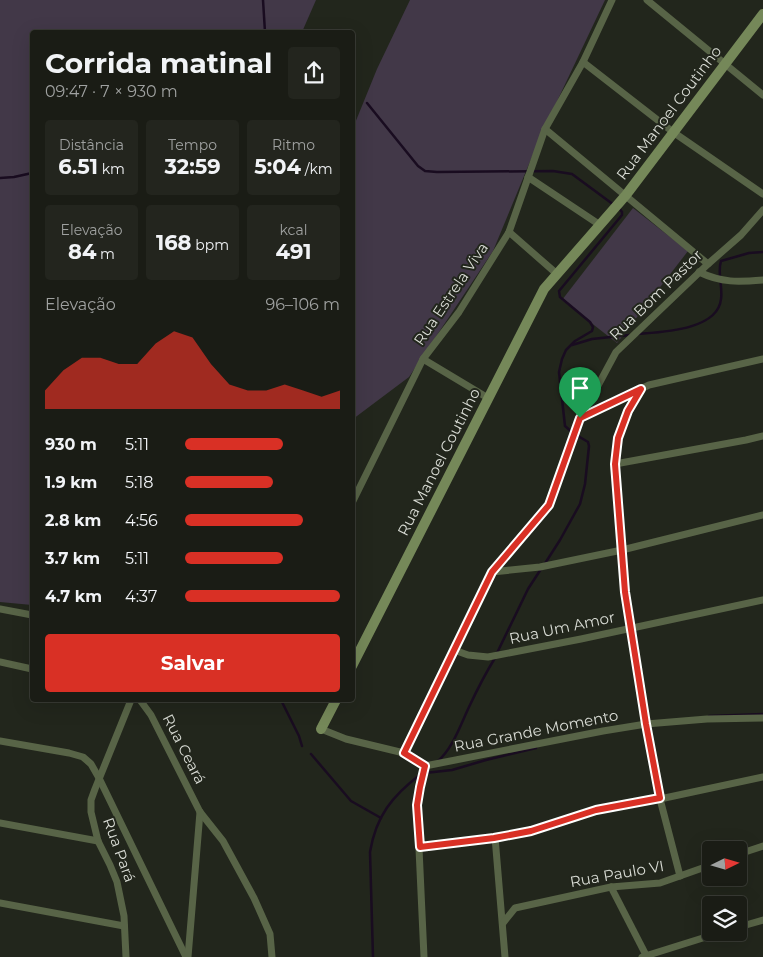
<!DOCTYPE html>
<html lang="pt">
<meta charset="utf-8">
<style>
body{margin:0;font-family:Montserrat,sans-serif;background:#23251e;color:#f1f3f6;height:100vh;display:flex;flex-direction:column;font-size:19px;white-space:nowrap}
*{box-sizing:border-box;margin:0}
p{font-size:16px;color:#9fa1a0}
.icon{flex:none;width:28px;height:28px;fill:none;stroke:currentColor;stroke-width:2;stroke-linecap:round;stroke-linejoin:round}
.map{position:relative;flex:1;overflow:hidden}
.drawer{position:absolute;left:30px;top:30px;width:325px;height:672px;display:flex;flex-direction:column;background:#1a1c15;border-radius:5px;box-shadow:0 5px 20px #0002,0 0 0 1px #383a34}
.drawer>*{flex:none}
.needle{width:32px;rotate:85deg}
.controls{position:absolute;left:702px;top:841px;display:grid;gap:10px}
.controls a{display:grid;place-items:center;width:45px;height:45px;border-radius:5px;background:#1a1c15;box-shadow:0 5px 20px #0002,0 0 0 1px #383a34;font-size:25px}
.pin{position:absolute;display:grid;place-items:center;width:42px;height:42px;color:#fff;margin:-51px -21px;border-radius:50% 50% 50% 0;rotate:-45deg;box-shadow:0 0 5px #0007}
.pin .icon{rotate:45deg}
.round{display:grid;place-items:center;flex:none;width:52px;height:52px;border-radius:5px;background:#23251e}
.overview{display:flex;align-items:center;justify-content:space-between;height:85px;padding:0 15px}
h1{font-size:28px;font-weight:700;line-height:38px}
.stats{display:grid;grid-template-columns:repeat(3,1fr);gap:8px;height:85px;padding:5px 15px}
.stats div{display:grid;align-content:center;border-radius:5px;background:#23251e;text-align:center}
.stats b{font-size:21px;font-weight:700}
.stats small{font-size:14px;font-weight:400}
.stats p{font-size:14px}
.chart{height:140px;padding:10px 15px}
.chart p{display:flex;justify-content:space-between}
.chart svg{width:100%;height:90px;margin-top:5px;fill:#d93025;opacity:.7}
.cta{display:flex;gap:10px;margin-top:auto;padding:10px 15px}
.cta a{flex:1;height:58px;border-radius:5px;background:#d93025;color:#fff;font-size:20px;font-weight:700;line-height:58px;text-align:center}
ul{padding:0 15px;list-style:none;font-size:16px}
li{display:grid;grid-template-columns:80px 60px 1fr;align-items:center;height:38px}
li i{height:12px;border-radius:6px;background:#d93025}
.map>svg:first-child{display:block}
.green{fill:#423848}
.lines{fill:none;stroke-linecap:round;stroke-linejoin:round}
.stream{stroke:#190c20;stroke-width:2.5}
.street{stroke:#586447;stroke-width:7}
.secondary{stroke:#758859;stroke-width:10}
.route-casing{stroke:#fff;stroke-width:10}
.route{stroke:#d93025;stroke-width:6}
.labels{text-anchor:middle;stroke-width:4;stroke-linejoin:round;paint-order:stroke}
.street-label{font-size:15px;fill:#d9dcd5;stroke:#22261c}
</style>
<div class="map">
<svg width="763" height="957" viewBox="0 0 763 957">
<rect width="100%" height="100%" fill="#22261c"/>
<g class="green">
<path d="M0,0H316L302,32H32V605L0,602Z"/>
<path d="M410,0H605L541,135L493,251L409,377L353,419V128L377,69Z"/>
<path d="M633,208L688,251L617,343L562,300Z"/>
</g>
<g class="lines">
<g class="stream">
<path d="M263,0L265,32"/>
<path d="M367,103L418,166L425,171L437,172L553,171L572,174L614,205"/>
<path d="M0,178L14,177L32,173"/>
<path d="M638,334C662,332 718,330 721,299C723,287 717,273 721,261L749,253L763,252"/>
<path d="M572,345L592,339L630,335"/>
<path d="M544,565L560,540L580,504L585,484L589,446L588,442L573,433L565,426L559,372L562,359L566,350L575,341L592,331L593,327L590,322L560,297L559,291L622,215V212L619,208"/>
<path d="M497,653L528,589L541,569"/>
<path d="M281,700L299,736L302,746"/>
<path d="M709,716L763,714"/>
<path d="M311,754L351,801L381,818"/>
<path d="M437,762C453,748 460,726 469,707C477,690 485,674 495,658"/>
<path d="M425,773L452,770L486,760L536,748"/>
<path d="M373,957L370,852C376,816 392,796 421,774"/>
</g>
<g class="street">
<path d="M647,0L763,95"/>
<path d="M583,62L673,132L763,194"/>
<path d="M545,129L708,264"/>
<path d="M528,177L600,225"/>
<path d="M509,232L557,274"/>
<path d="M699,272C722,283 738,282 763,280"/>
<path d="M423,359L488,398"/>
<path d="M641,389L628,411L618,438L615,464L622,550L625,591L646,724L660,799L680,876"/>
<path d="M580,418L649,385L763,359"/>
<path d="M615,464L746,440L763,436"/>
<path d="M352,503L423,359L459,312L509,232L545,129L583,62L612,0"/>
<path d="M492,572L540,567L622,550L763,515"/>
<path d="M0,609L32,615"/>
<path d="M454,650L468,655L488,657L581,639L763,600"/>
<path d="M0,662L32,669"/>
<path d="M140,700L151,715L200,812L223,841L254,898L270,934L272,957"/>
<path d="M321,729L346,739L404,753L425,766L603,731L646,724L707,719L763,718"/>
<path d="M0,741L69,753L83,757L91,764L99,778L186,957"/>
<path d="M404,753L492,572L549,505L580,419L616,352L708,264L741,235L763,210"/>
<path d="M0,823L98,841"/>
<path d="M495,837L505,957"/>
<path d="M420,847L495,837L531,831L596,810L660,799L763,777"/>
<path d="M739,854L763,846"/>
<path d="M611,887L647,957"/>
<path d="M0,903L124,926"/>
<path d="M503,923L515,908L611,887L660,883L711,865"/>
<path d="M739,927L763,920"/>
<path d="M126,957L124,916L117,882L110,865L98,841L91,812V800L95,789L131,700"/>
<path d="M188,957L200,812"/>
<path d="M424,957L417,805L420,787L425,766"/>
<path d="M642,957L722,932"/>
</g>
<g class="secondary">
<path d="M352,666L544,289L626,195L763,14"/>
<path d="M321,729L336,700"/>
</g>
</g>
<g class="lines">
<g class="route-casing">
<path id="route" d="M641,389L628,411L618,438L615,464L625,592L646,724L660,798L596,810L531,831L494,838L420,847L417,805L420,787L425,766L404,753L492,572L549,505L580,418Z"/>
</g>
<use href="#route" class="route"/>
</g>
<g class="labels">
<g class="street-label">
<text transform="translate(669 113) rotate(-53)" y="5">Rua Manoel Coutinho</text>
<text transform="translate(451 294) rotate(-56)" y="5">Rua Estrela Viva</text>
<text transform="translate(656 295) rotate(-44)" y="5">Rua Bom Pastor</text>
<text transform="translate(439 462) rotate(-63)" y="5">Rua Manoel Coutinho</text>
<text transform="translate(562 628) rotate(-12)" y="5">Rua Um Amor</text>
<text transform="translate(536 731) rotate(-11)" y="5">Rua Grande Momento</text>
<text transform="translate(184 749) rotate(63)" y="5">Rua Ceará</text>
<text transform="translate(119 850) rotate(70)" y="5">Rua Pará</text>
<text transform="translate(617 874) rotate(-10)" y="5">Rua Paulo VI</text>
</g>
</g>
</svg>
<div class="controls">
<a><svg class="needle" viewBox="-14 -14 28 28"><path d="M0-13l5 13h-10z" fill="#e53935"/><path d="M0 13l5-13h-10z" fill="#9fa1a0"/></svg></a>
<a><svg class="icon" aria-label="layers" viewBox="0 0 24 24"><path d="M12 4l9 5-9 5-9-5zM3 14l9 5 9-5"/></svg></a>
</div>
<div class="pin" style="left:580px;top:418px;background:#1e9e55"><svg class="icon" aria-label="arrive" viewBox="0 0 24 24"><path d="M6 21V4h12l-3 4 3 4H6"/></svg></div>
<section class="drawer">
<div class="overview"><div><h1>Corrida matinal</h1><p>09:47 · 7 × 930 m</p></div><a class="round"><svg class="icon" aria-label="share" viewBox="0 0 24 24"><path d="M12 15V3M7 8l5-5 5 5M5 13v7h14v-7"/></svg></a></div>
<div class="stats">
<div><p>Distância</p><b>6.51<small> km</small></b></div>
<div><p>Tempo</p><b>32:59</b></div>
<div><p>Ritmo</p><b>5:04<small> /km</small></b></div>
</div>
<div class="stats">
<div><p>Elevação</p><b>84<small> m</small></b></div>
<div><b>168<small> bpm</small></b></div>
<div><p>kcal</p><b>491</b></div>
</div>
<div class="chart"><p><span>Elevação</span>96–106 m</p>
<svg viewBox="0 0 160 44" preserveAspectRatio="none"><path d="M0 44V35L10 25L20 19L30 19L40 22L50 22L60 12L70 6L80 9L90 22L100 32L110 35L120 35L130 32L140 35L150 38L160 35V44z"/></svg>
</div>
<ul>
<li><b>930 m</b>5:11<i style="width:63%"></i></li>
<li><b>1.9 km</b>5:18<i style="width:57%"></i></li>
<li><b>2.8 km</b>4:56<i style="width:76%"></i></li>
<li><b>3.7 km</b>5:11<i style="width:63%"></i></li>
<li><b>4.7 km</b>4:37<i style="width:100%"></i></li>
</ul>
<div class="cta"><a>Salvar</a></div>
</section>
</div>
